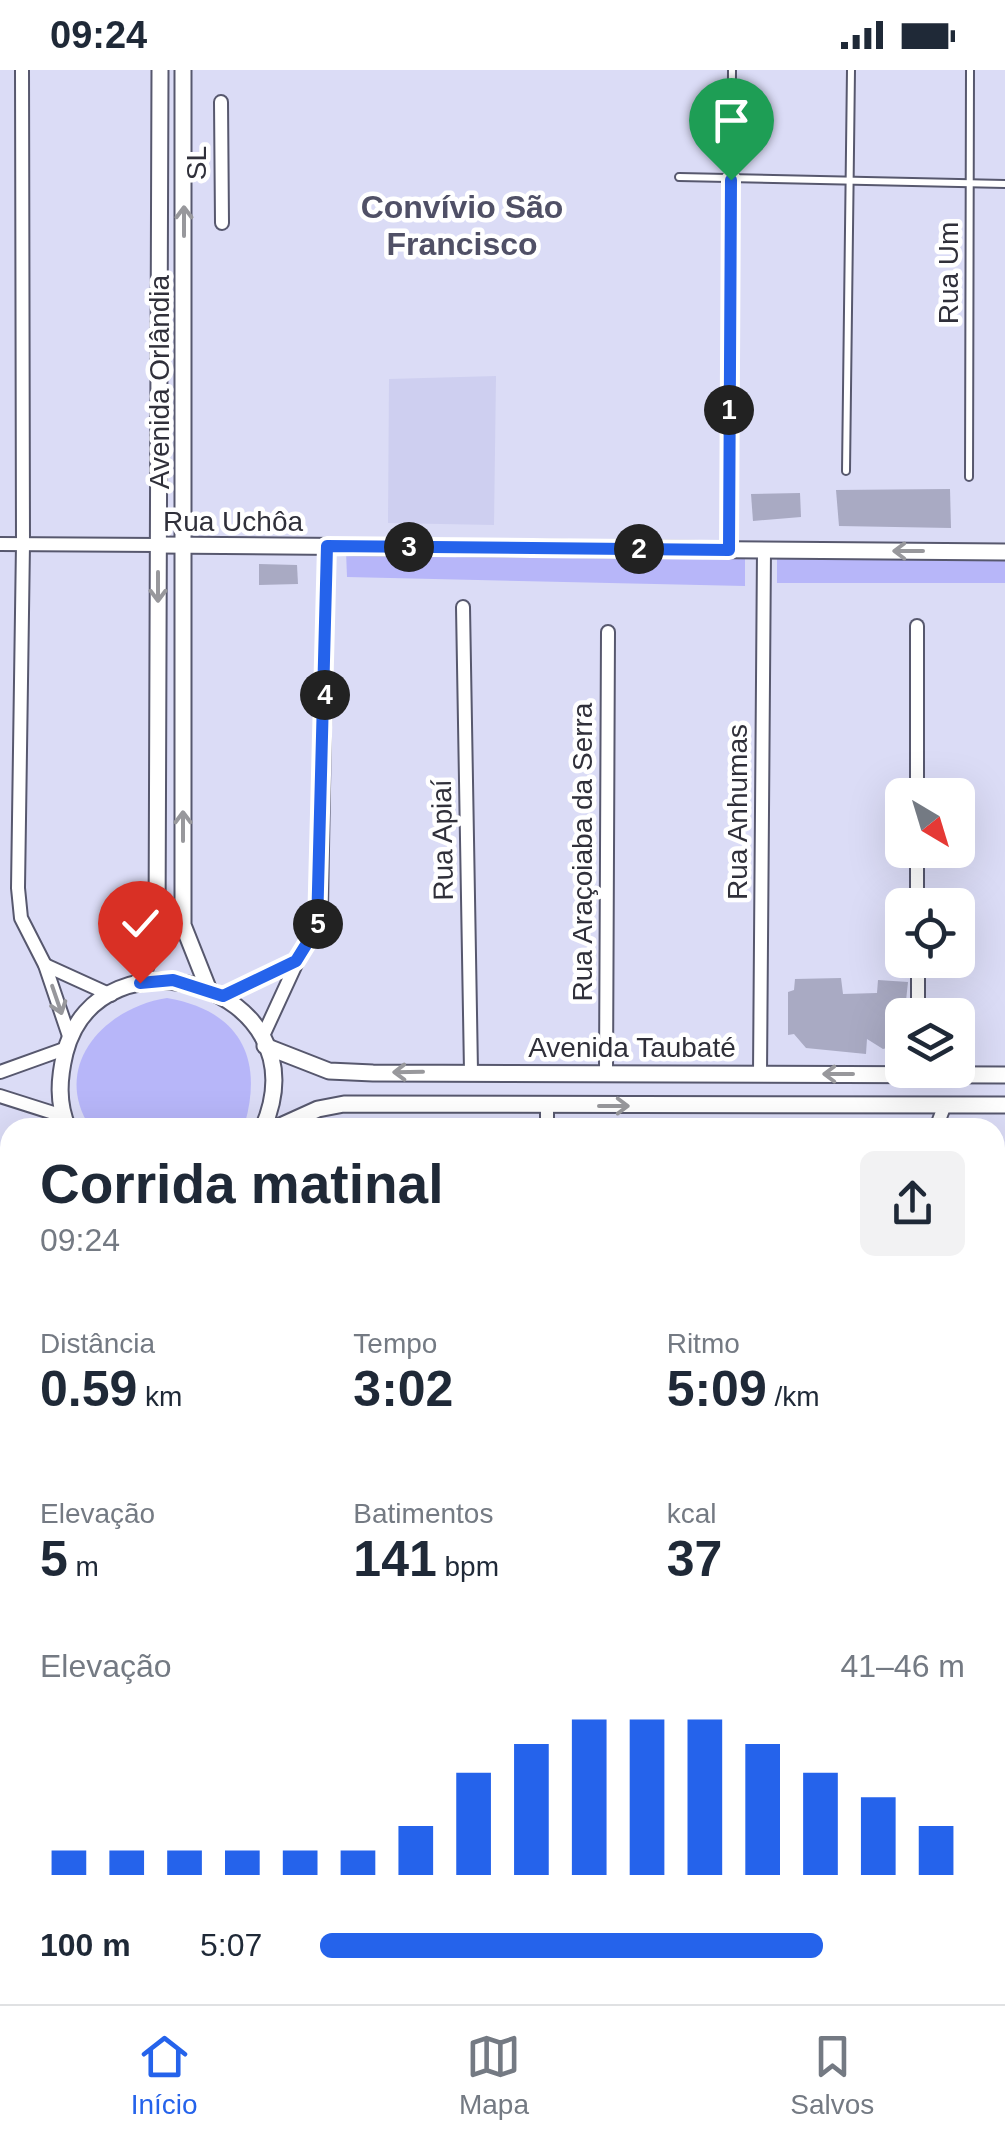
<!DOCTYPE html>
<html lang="pt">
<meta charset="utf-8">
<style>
body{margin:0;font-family:Helvetica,sans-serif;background:#f2f2f3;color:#1f2937;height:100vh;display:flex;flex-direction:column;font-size:38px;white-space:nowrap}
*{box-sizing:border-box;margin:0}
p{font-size:32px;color:#747a83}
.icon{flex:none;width:55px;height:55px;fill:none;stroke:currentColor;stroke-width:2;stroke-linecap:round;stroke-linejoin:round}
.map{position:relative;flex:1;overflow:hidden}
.side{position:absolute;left:0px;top:1048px;width:1005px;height:888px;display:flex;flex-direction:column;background:#fff;border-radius:30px 30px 0 0;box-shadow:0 10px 40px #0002}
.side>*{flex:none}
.needle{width:65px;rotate:142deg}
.fabs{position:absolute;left:885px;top:708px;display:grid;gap:20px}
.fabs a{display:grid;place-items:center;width:90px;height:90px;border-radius:15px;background:#fff;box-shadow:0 10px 40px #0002;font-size:50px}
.pin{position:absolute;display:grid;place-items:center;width:85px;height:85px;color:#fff;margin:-102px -42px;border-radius:50% 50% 50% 0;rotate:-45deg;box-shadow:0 0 10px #0007}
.pin .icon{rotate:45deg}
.km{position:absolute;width:50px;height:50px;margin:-25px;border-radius:50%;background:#222;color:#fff;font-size:28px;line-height:50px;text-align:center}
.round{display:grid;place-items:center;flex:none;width:105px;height:105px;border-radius:15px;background:#f2f2f3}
.headline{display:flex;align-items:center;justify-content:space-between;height:170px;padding:0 40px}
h1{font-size:55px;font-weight:700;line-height:75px}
.metrics{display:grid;grid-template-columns:repeat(3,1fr);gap:15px;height:170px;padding:10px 40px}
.metrics div{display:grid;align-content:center}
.metrics b{font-size:50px;font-weight:700}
.metrics small{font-size:28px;font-weight:400}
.metrics p{font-size:28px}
.chart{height:280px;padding:20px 40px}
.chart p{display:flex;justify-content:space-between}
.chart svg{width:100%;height:180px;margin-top:10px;stroke:#2563eb;stroke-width:6}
ul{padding:0 40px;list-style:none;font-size:32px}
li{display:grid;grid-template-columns:160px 120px 1fr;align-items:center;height:75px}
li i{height:25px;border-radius:12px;background:#2563eb}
.status{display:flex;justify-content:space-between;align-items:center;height:70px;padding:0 50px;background:#fff;direction:ltr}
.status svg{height:28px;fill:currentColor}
.menu{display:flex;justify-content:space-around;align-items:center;height:140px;border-top:2px solid #e0e1e3;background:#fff;font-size:28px;color:#747a83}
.menu a{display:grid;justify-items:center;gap:5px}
.menu .selected{color:#2563eb}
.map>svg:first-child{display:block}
.built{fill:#cecff0}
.green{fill:#b7b6f9}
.building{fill:#a9aac3}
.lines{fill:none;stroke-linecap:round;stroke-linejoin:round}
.service-casing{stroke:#57586e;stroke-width:10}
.minor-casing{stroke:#57586e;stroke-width:16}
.tertiary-casing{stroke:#57586e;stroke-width:19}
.service{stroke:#fff;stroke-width:6}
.minor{stroke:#fff;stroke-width:12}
.tertiary{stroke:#fff;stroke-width:15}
.oneway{stroke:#98989c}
.route-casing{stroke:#fff;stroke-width:20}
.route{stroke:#2563eb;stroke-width:12}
.labels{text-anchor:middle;stroke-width:9;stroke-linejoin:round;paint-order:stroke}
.street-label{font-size:28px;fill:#30303a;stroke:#fff}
.quarter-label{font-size:32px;font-weight:bold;fill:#505066;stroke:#fff}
</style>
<div class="status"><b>09:24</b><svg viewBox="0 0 49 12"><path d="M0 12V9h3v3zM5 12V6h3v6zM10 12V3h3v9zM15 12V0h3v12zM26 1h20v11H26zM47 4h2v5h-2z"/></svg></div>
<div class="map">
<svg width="1005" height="1934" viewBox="0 0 1005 1934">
<rect width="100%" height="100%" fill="#dbdcf6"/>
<path class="built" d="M496,306L494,455L388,453L389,309Z"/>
<g class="green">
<path d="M346,481L745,486V516L347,507Z"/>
<path d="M777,487L1005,489V513H777Z"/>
<path d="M167,928C237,940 264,985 245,1053L241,1058L90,1057C50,995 106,937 167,928Z"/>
</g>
<g class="building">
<path d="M950,419L951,458L839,456L836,420Z"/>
<path d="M800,423L801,447L753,451L751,424Z"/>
<path d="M259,494L297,495L298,514L259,515Z"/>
<path d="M841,908L843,924L877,923L878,910L908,912L902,968L895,976L883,979L867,969L866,984L806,978L794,964L788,965V922L794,920L795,909Z"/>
</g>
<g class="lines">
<g class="service-casing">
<g id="service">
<path d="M679,107L1005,114"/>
<path d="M846,401L851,0"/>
<path d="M969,407L970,0"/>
<path d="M729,479L732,0"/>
</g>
</g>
<g class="minor-casing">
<g id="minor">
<path d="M22,0L23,474L18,818L21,848L45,895L69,966"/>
<path d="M221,32L222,153"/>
<path d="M0,474L158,475"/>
<path d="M463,537L471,1001"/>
<path d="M917,556V725"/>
<path d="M917,780V835"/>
<path d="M918,890V945"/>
<path d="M45,895L111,925"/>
<path d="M223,926L294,892"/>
<path d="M262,968L321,840L327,476"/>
<path d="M0,1002L67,978"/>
<path d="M606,1002L608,562"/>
<path d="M760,1003L764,480"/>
<path d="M0,1026L63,1046"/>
<path d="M547,1058V1035"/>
<path d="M936,1058L944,1037"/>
<path d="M0,1171H10"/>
<path d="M0,1240L10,1188"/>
<path d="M995,1277L1005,1256"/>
<path d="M995,1435L1005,1439"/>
<path d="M0,1455L10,1454"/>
<path d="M995,1633L1005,1613"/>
<path d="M995,1675L1005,1680"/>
<path d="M0,1788L10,1814"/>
<path d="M995,1832L1005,1837"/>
<path d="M0,1844L10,1816"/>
<path d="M995,1898L1005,1879"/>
<path d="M837,1925L857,1934"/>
<path d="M316,1934V1925"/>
<path d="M463,1934L464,1925"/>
<path d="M651,1934L655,1925"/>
<path d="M944,1934L949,1925"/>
<path d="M976,1934L981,1925"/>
</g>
</g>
<g class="tertiary-casing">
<g id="tertiary">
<path d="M183,0V855L208,918"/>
<path d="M158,475L1005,482"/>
<path d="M140,913L157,865L160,0"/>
<path d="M265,976L329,1001L373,1003L1005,1005"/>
<path d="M68,1058C57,1033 59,1008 65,983C99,851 325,915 263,1058"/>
<path d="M276,1058L318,1039L344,1034L1005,1035"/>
<path d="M139,1934V1925"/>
<path d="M172,1934V1925"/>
</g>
</g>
<use href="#service" class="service"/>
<use href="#minor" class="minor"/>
<use href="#tertiary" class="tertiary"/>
</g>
<defs><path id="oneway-shaft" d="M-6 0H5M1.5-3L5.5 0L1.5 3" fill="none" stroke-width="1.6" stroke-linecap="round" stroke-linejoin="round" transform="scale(2.5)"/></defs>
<g class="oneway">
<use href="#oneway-shaft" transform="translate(184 151) rotate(-90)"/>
<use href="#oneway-shaft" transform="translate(908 481) rotate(-180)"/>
<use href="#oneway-shaft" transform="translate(158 517) rotate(90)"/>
<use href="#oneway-shaft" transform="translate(183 756) rotate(-90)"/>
<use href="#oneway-shaft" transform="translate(57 930) rotate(71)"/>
<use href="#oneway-shaft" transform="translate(408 1002) rotate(179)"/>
<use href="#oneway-shaft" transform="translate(838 1004) rotate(-180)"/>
<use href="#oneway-shaft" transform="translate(614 1036)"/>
</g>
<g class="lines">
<g class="route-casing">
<path id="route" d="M140,913L173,910L223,926L296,891L317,857L327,476L729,480L731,110"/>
</g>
<use href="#route" class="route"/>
</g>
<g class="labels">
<g class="street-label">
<text transform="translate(196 93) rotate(-90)" y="10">SL</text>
<text transform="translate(948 203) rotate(-90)" y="10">Rua Um</text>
<text transform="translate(159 312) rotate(-90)" y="10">Avenida Orlândia</text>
<text x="233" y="461">Rua Uchôa</text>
<text transform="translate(737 742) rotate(-90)" y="10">Rua Anhumas</text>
<text transform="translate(442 770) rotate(-91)" y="10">Rua Apiaí</text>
<text transform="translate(582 782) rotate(-90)" y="10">Rua Araçoiaba da Serra</text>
<text x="632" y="987">Avenida Taubaté</text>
</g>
<g class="quarter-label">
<text x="462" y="148">Convívio São<tspan x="462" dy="37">Francisco</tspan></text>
</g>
</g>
</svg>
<div class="fabs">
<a><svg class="needle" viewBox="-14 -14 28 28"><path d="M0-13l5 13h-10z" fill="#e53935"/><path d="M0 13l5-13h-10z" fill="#747a83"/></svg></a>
<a><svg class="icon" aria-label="locate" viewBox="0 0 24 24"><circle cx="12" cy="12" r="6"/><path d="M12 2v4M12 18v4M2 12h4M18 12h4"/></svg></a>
<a><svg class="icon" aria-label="layers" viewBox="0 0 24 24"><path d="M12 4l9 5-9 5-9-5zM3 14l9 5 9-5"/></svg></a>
</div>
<div class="pin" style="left:731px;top:110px;background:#1e9e55"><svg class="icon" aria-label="arrive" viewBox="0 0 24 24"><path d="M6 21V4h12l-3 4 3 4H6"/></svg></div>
<div class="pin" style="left:140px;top:913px;background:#d93025"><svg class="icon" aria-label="check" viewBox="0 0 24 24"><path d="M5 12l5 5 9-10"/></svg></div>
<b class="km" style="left:729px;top:340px">1</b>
<b class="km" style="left:639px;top:479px">2</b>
<b class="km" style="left:409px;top:477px">3</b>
<b class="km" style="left:325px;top:625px">4</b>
<b class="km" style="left:318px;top:854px">5</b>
<section class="side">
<div class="headline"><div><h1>Corrida matinal</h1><p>09:24</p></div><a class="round"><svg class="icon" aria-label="share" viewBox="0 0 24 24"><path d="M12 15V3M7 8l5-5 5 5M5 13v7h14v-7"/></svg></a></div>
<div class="metrics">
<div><p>Distância</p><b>0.59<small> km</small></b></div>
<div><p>Tempo</p><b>3:02</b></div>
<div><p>Ritmo</p><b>5:09<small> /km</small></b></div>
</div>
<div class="metrics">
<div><p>Elevação</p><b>5<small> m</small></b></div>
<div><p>Batimentos</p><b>141<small> bpm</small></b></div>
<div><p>kcal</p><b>37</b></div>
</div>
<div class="chart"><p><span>Elevação</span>41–46 m</p>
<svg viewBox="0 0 160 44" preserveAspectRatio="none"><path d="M5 44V38M15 44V38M25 44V38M35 44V38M45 44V38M55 44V38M65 44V32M75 44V19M85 44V12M95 44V6M105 44V6M115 44V6M125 44V12M135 44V19M145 44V25M155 44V32"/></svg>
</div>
<ul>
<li><b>100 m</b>5:07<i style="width:78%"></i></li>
</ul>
</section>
</div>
<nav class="menu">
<a class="selected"><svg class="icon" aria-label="home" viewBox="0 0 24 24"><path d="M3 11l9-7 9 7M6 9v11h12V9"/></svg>Início</a>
<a><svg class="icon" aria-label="map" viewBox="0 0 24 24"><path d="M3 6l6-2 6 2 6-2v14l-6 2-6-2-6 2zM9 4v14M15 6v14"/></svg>Mapa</a>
<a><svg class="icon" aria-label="saved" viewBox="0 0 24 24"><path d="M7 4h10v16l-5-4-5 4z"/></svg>Salvos</a>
</nav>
